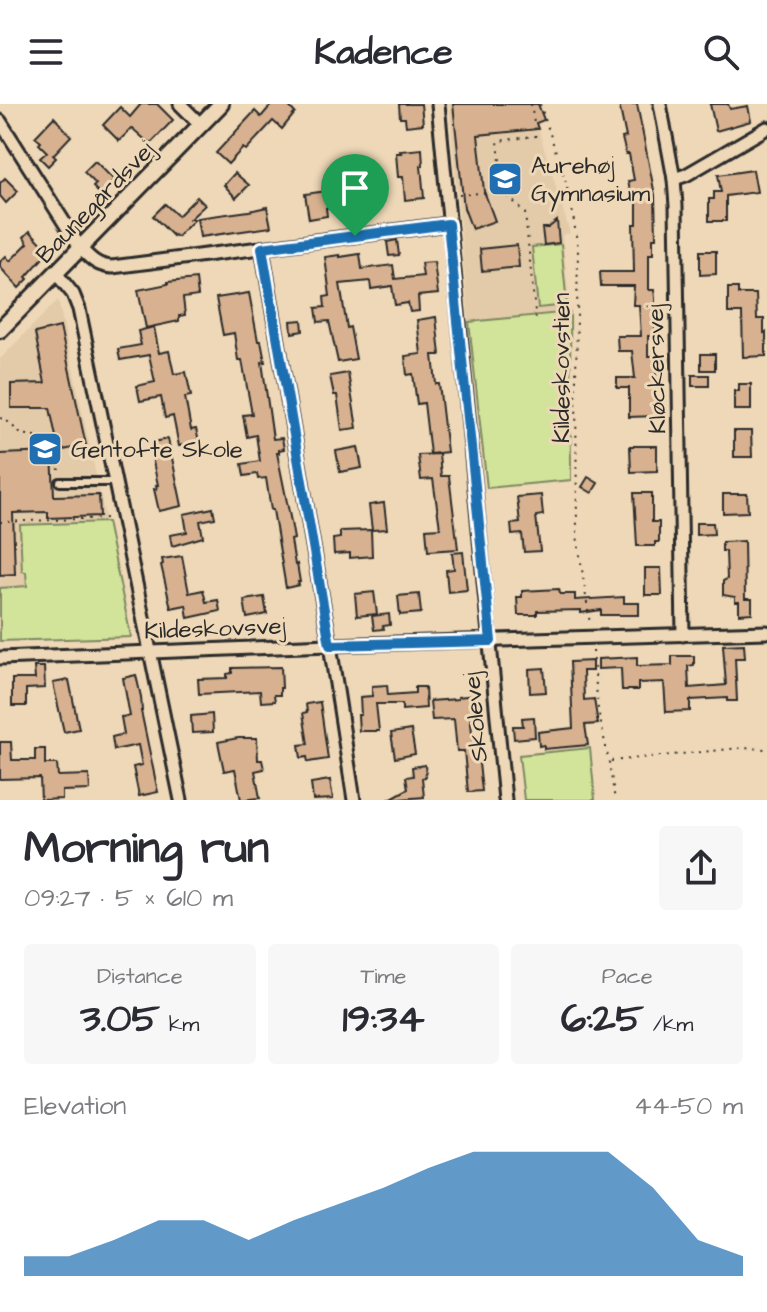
<!DOCTYPE html>
<meta charset="utf-8">
<style>
body{margin:0;font-family:"Architects Daughter",sans-serif;background:#f7f7f7;color:#2b2b33;height:100vh;display:flex;flex-direction:column;font-size:30px;white-space:nowrap}
*{box-sizing:border-box;margin:0}
p{font-size:26px;color:#7c7c81}
.icon{flex:none;width:44px;height:44px;fill:none;stroke:currentColor;stroke-width:2;stroke-linecap:round;stroke-linejoin:round}
.map{position:relative;height:696px;overflow:hidden}
.drawer{display:flex;flex-direction:column;background:#fff;flex:1}
.drawer>*{flex:none}
.pin{position:absolute;display:grid;place-items:center;width:68px;height:68px;color:#fff;margin:-82px -34px;border-radius:50% 50% 50% 0;rotate:-45deg;box-shadow:0 0 8px #0007}
.pin .icon{rotate:45deg}
.round{display:grid;place-items:center;flex:none;width:84px;height:84px;border-radius:8px;background:#f7f7f7}
.head{display:flex;align-items:center;justify-content:space-between;height:136px;padding:0 24px}
h1{font-size:44px;font-weight:700;line-height:60px}
.stats{display:grid;grid-template-columns:repeat(3,1fr);gap:12px;height:136px;padding:8px 24px}
.stats div{display:grid;align-content:center;border-radius:8px;background:#f7f7f7;text-align:center}
.stats b{font-size:40px;font-weight:700}
.stats small{font-size:22px;font-weight:400}
.stats p{font-size:22px}
.chart{height:224px;padding:16px 24px}
.chart p{display:flex;justify-content:space-between}
.chart svg{width:100%;height:144px;margin-top:8px;fill:#1f6fb2;opacity:.7}
header{display:flex;justify-content:space-between;align-items:center;height:104px;padding:0 24px;background:#fff;font-size:36px;font-weight:700}
.map>svg:first-child{display:block}
.built{fill:#e3caa8}
.green{fill:#d1e499;stroke:#7e8862;stroke-width:2}
.building{fill:#d8b290;stroke:#2b2b2b;stroke-width:2}
.lines{fill:none;stroke-linecap:round;stroke-linejoin:round}
.service-casing{stroke:#2b2b2b;stroke-width:12}
.minor-casing{stroke:#2b2b2b;stroke-width:17}
.tertiary-casing{stroke:#2b2b2b;stroke-width:20}
.path{stroke:#2b2b2b;stroke-width:2;stroke-dasharray:2 6;stroke-linecap:butt}
.service{stroke:#eed8b7;stroke-width:6}
.minor{stroke:#eed8b7;stroke-width:11}
.tertiary{stroke:#eed8b7;stroke-width:14}
.route-casing{stroke:#fff;stroke-width:16}
.route{stroke:#1f6fb2;stroke-width:10}
.labels{text-anchor:middle;stroke-width:6;stroke-linejoin:round;paint-order:stroke}
.poi-label{font-size:24px;fill:#2b2b2b;stroke:#eed8b7;text-anchor:start}
.street-label{font-size:24px;fill:#2b2b2b;stroke:#eed8b7}
</style>
<header><svg class="icon" aria-label="menu" viewBox="0 0 24 24"><path d="M4 6h16M4 12h16M4 18h16"/></svg>Kadence<svg class="icon" aria-label="search" viewBox="0 0 24 24"><circle cx="10" cy="10" r="6"/><path d="M15 15l6 6"/></svg></header>
<div class="map">
<svg width="767" height="696" viewBox="0 0 767 696">
<rect width="100%" height="100%" fill="#eed8b7"/>
<filter id="ink" filterUnits="userSpaceOnUse"><feTurbulence type="fractalNoise" baseFrequency=".0125" numOctaves="2"/><feDisplacementMap in="SourceGraphic" scale="16" xChannelSelector="R" yChannelSelector="G"/><feConvolveMatrix kernelMatrix="1 2 1 2 8 2 1 2 1" color-interpolation-filters="sRGB"/></filter>
<g filter="url(#ink)">
<g class="built">
<path d="M449,0H533L537,21L570,129L562,131L570,208L469,218Z"/>
<path d="M58,196L131,533L0,537V255Z"/>
</g>
<g class="green">
<path d="M561,140L567,201L538,204L532,143Z"/>
<path d="M570,208L571,376L487,384L469,218Z"/>
<path d="M107,418L131,533L0,537V484L27,482L26,468L22,467L20,421Z"/>
<path d="M590,644L595,696H524L519,651Z"/>
</g>
<g class="building">
<path d="M141,0H157L173,16L150,40L132,24L119,37L103,21L120,3L130,13Z"/>
<path d="M272,0H287L295,9L282,25L273,17L246,46L243,44L228,60L216,49L255,7L261,13Z"/>
<path d="M399,0H421L423,20L406,22L405,14H400Z"/>
<path d="M453,0H538L544,16L536,19L538,25L478,31L484,87L495,117L472,125L464,104Z"/>
<path d="M619,0H637L655,91L656,134H653V150H649V186H654L655,194V232H648V252H656V312L629,313V284H617V274H635L632,247H618L617,232H641L639,201H633L634,182H601L600,168H634L633,120H637V90L631,92L628,77L634,76L629,50H626L622,34L626,33Z"/>
<path d="M710,0H728L730,5L748,2L751,17L716,27Z"/>
<path d="M54,13L71,32L53,51L56,54L48,62L40,54L47,48L39,40L41,38L35,33Z"/>
<path d="M422,45L423,62H421L424,94L405,96L403,73H398L396,49H401L400,47Z"/>
<path d="M95,57L114,76L100,90L93,83L96,80L84,68Z"/>
<path d="M753,66L757,88L726,92V117H709V95H714V88H721L718,71Z"/>
<path d="M235,69L249,81L236,94L224,81Z"/>
<path d="M5,74L18,87L6,99L0,92V79Z"/>
<path d="M362,82L364,99L326,104L327,112L309,115L305,90Z"/>
<path d="M197,93L205,101L190,115H195L177,133L174,131L173,132L153,112L165,100L178,112Z"/>
<path d="M267,103L271,123L200,133L197,114L249,107Z"/>
<path d="M557,117L559,139L544,141L542,124H548Z"/>
<path d="M30,127L49,147L26,173L28,175L19,184L0,163V158L6,152L10,157L28,139L24,133Z"/>
<path d="M397,136L399,151L389,152L387,138Z"/>
<path d="M517,141L519,163L482,167L480,145Z"/>
<path d="M700,147H716V170L700,171Z"/>
<path d="M360,150L362,165L393,161L395,175L423,172L421,159L434,158L438,190L418,192L419,207L410,208L408,199L395,201L392,182L371,185L370,177L340,180L347,224L350,223L356,255L338,258L329,217L318,218L316,204L325,203L324,193L330,192L325,153L340,151V153Z"/>
<path d="M196,175L198,192L183,194L185,211L179,212V217L146,224L138,186L168,180V178Z"/>
<path d="M728,184H738V190H756L757,215H764V229L766,228V252L743,253L742,209H728Z"/>
<path d="M249,189L258,237H261L265,258H262L273,335L282,334L284,345L279,346V349H277L291,418L294,435L291,436L295,461L297,460L300,478H298L299,481L286,484L273,406H271L266,374L258,375L257,370L244,372L242,360L260,357L256,331L247,333L243,311L252,310L242,256H238L234,229L223,231L216,194Z"/>
<path d="M436,213L440,251H433L436,280H439L447,348L430,350L424,299L417,300L413,270L407,271L405,252L421,250L417,216Z"/>
<path d="M302,216L303,227L292,229L291,217Z"/>
<path d="M60,223L86,341L59,347L50,304H11V280L45,279L35,229Z"/>
<path d="M154,223L159,249L169,247L174,270L186,268L191,292L185,293L191,326L196,325L199,338L179,342L173,312L165,314L161,293L140,297L137,282L155,278L149,251L120,256L118,245L141,241L138,227Z"/>
<rect x="701" y="250" width="14" height="16"/>
<path d="M348,269L357,324L342,326L337,291H334L330,272Z"/>
<rect x="692" y="271" width="17" height="11"/>
<path d="M739,280H751V306H734V287H739Z"/>
<path d="M734,327H751L752,353H734Z"/>
<path d="M168,335L182,402L159,407L154,385H157L156,381H158L149,339Z"/>
<path d="M630,342H657V367L631,368Z"/>
<path d="M358,343L362,364L340,368L336,347Z"/>
<path d="M52,348L54,392L99,391L100,412L48,414V408L13,409L15,470L0,471V350Z"/>
<path d="M439,350L441,372H449L458,445L428,447L426,425L440,424L433,375L421,376L418,351Z"/>
<path d="M588,373L598,379L592,389L582,383Z"/>
<path d="M634,389H652V418H659V438H655V442H637Z"/>
<path d="M723,390H747L748,408L723,409Z"/>
<path d="M541,391L543,411L536,412L540,447L524,448L522,430L512,431L511,420L520,419L517,393Z"/>
<path d="M384,399L387,425L372,426L369,401Z"/>
<path d="M213,404L215,414L200,417L203,433L172,442L170,431L187,428L184,410Z"/>
<path d="M696,419H713L714,430L696,431Z"/>
<path d="M371,426L372,452L350,454V449L334,450L333,435L340,434V427Z"/>
<path d="M744,437L745,495H752V509L739,510V498H735V493L723,491V477L727,475L726,447H722V438Z"/>
<path d="M463,448L467,486L448,488L446,466L454,465L452,449Z"/>
<path d="M182,452L189,489L203,486L206,498L218,496L220,507L188,514L186,501L171,504L161,461L163,460L162,455Z"/>
<path d="M645,464H661L662,491H645Z"/>
<path d="M559,485L560,490H575V496L624,493V499H639V511H601V506L581,509V506L537,507V511H518L517,493H522V487Z"/>
<path d="M374,488L377,510L357,512L355,490Z"/>
<path d="M419,490L421,509L400,511L398,492Z"/>
<path d="M264,493L267,510L247,514L244,496Z"/>
<path d="M389,510L390,521L383,522L384,525L374,526L372,512Z"/>
<path d="M744,540L745,554H735L737,597H727V594L690,596V607L666,608L664,578L638,579V586H622L621,564L598,565V555L637,553V562L672,561V552H694V561L688,562L689,584L726,581L723,541Z"/>
<path d="M592,557V567H583L584,596L594,595L598,620L585,621L588,641L544,645V641L539,642L538,628L573,624L570,558Z"/>
<path d="M34,563H44L45,584L26,585V602H12V575H35Z"/>
<path d="M281,563L282,584H280V591H274L275,597L261,598L260,587L199,590L198,575L227,574V570L232,569V564Z"/>
<path d="M544,564L546,588L530,589L529,565Z"/>
<path d="M136,571L141,593L142,607H141L158,688L139,692L133,663L142,661L138,641L114,646L112,633L124,630L121,613L130,612L123,574Z"/>
<path d="M69,576L79,625L64,628L53,579Z"/>
<path d="M387,581L388,591L415,589V583H425L426,604L402,606V600H376L379,627H359L358,611H361L360,593L372,592V582Z"/>
<path d="M475,591L476,607L470,608L474,650H478L482,687L468,688L464,647H457L454,615L432,616L430,597L458,595V593Z"/>
<path d="M320,598L328,655L308,658L307,653L301,654L299,641L308,640L303,609L307,608L306,600Z"/>
<path d="M212,610L213,628L192,629L191,612Z"/>
<path d="M534,613L535,633L514,635L513,622H523L522,614Z"/>
<path d="M411,626L415,650L395,654L391,629Z"/>
<path d="M238,634H257L258,656H262L264,665L255,667L260,694L241,696L235,665L224,667L218,638Z"/>
<path d="M0,638H11L12,656H35V645H45V660H57L58,672L89,671L90,686L62,687V695L41,696L40,674L0,675Z"/>
<path d="M425,661L426,673L422,674L424,693L388,696L408,685L406,673L413,672L412,663Z"/>
<path d="M330,676L333,695L313,696L311,679Z"/>
</g>
<g class="lines">
<g class="service-casing">
<path id="service" d="M60,378H114"/>
</g>
<g class="minor-casing">
<g id="minor">
<path d="M180,0L201,21"/>
<path d="M438,0L505,696"/>
<path d="M660,0L674,75L676,102L683,531"/>
<path d="M0,17L81,145C91,155 97,162 112,163L448,120"/>
<path d="M674,75L686,71L767,24"/>
<path d="M262,144L330,541L354,696"/>
<path d="M56,169L73,190L79,205L181,696"/>
<path d="M0,554L330,541L767,528"/>
</g>
</g>
<g class="tertiary-casing">
<path id="tertiary" d="M0,226L221,0"/>
</g>
<g class="path">
<path d="M531,0L536,32L498,37L503,87L525,109L536,218"/>
<path d="M540,0L565,75L572,105L578,144L576,275L577,431L590,520"/>
<path d="M459,91L503,87"/>
<path d="M0,314L6,316L21,330L50,334L57,350L59,366"/>
<path d="M0,418L109,414"/>
<path d="M593,547L598,605L609,658L615,696"/>
<path d="M611,657L741,644L767,645"/>
</g>
<use href="#service" class="service"/>
<use href="#minor" class="minor"/>
<use href="#tertiary" class="tertiary"/>
</g>
</g>
<g class="lines" filter="url(#ink)">
<g class="route-casing">
<path id="route" d="M448,120L491,537L330,541L262,144Z"/>
</g>
<use href="#route" class="route"/>
</g>
<defs>
<g id="school-square" transform="scale(1.8)"><rect x="-9" y="-9" width="18" height="18" rx="4" fill="#1f6fb2" stroke="#eed8b7"/><path d="M0-5L7-2L0 1L-7-2ZM-4 1L0 2.5L4 1V4Q0 6-4 4Z" fill="#fff"/></g>
</defs>
<g fill-rule="evenodd">
<use href="#school-square" x="505" y="75"/>
<use href="#school-square" x="45" y="345"/>
</g>
<g class="labels">
<g class="poi-label">
<text x="531" y="69">Aurehøj<tspan x="531" dy="28">Gymnasium</tspan></text>
<text x="71" y="353">Gentofte Skole</text>
</g>
<g class="street-label">
<text transform="translate(95 98) rotate(-46)" y="8">Baunegårdsvej</text>
<text transform="translate(561 264) rotate(-90)" y="8">Kildeskovstien</text>
<text transform="translate(656 265) rotate(-91)" y="8">Kløckersvej</text>
<text transform="translate(215 524) rotate(-2)" y="8">Kildeskovsvej</text>
<text transform="translate(475 613) rotate(-95)" y="8">Skolevej</text>
</g>
</g>
</svg>
<div class="pin" style="left:355px;top:132px;background:#1e9e55"><svg class="icon" aria-label="arrive" viewBox="0 0 24 24"><path d="M6 21V4h12l-3 4 3 4H6"/></svg></div>
</div>
<section class="drawer">
<div class="head"><div><h1>Morning run</h1><p>09:27 · 5 × 610 m</p></div><a class="round"><svg class="icon" aria-label="share" viewBox="0 0 24 24"><path d="M12 15V3M7 8l5-5 5 5M5 13v7h14v-7"/></svg></a></div>
<div class="stats">
<div><p>Distance</p><b>3.05<small> km</small></b></div>
<div><p>Time</p><b>19:34</b></div>
<div><p>Pace</p><b>6:25<small> /km</small></b></div>
</div>
<div class="chart"><p><span>Elevation</span>44–50 m</p>
<svg viewBox="0 0 160 44" preserveAspectRatio="none"><path d="M0 44V38L10 38L20 33L30 27L40 27L50 33L60 27L70 22L80 17L90 11L100 6L110 6L120 6L130 6L140 17L150 33L160 38V44z"/></svg>
</div>
</section>
